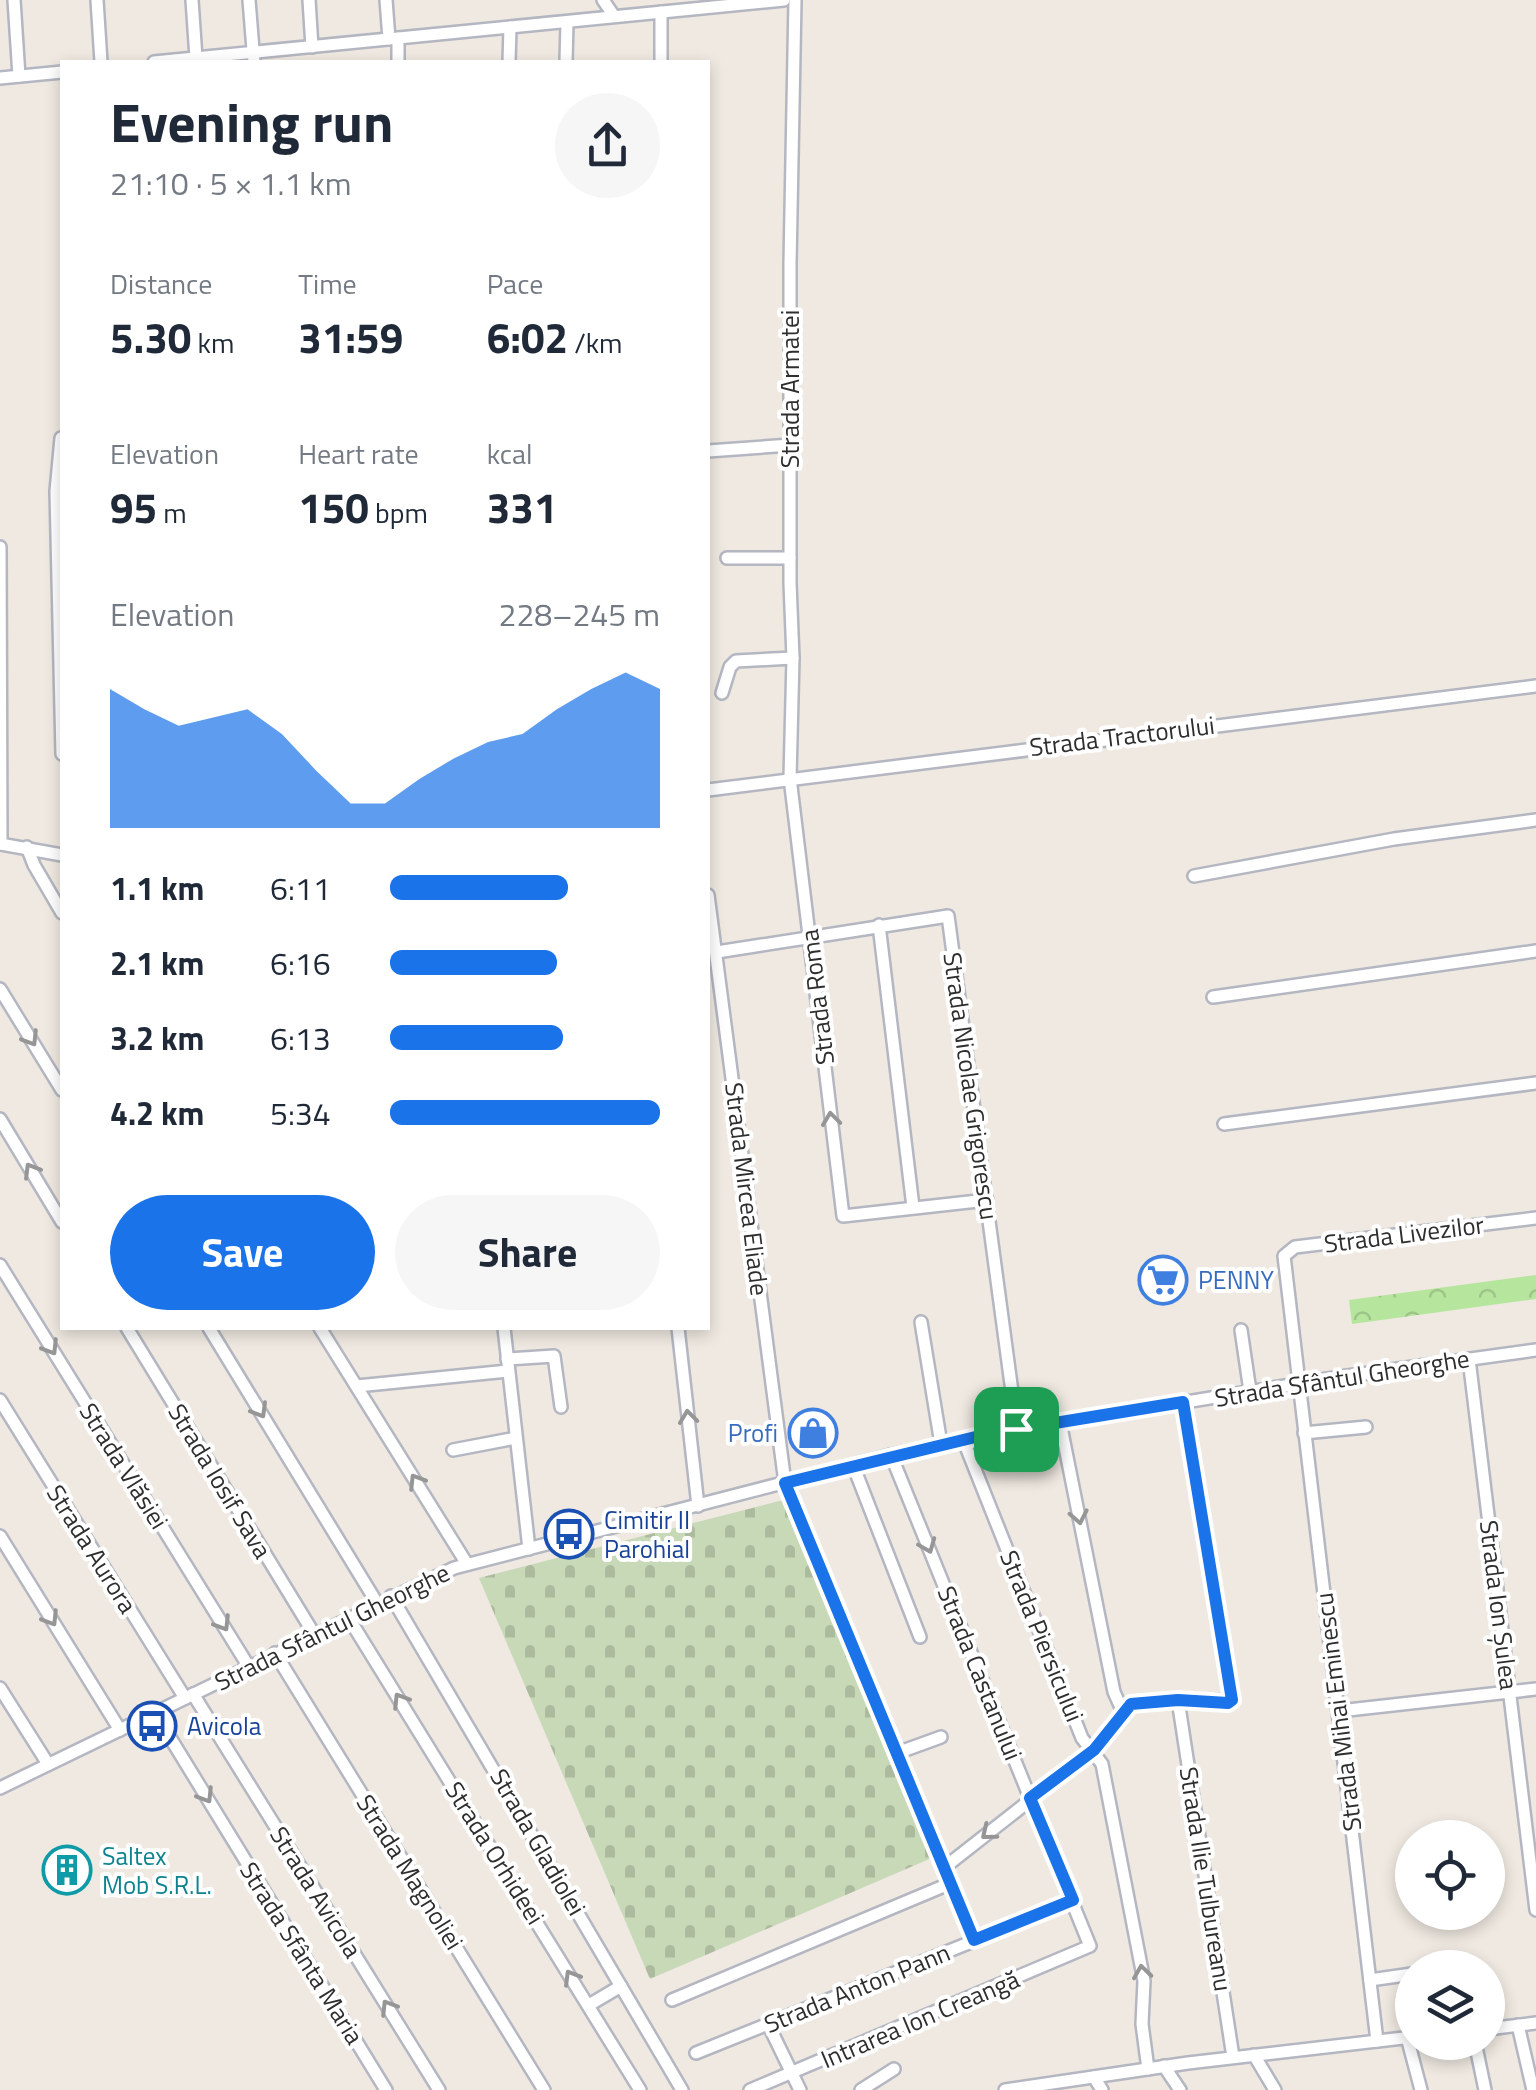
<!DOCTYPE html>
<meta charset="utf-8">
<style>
body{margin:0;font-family:"Titillium Web",sans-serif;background:#f6f6f7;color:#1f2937;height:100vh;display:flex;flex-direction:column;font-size:38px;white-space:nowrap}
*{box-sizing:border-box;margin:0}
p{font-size:32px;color:#747a83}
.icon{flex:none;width:55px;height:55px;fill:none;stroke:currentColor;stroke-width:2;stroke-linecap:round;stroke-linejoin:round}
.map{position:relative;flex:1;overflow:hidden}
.drawer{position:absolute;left:60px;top:60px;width:650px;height:1270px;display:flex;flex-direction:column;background:#fff;border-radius:0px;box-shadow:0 5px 15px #0003}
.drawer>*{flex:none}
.tools{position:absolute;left:1395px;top:1820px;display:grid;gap:20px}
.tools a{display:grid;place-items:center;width:110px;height:110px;border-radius:50%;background:#fff;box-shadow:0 5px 15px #0003;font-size:50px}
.pin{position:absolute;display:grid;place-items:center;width:85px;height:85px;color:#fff;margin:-42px;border-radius:20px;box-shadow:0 5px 15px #0006}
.round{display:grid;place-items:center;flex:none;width:105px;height:105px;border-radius:52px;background:#f6f6f7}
.headline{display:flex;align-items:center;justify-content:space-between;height:170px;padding:0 50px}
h1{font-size:55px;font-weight:700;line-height:75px}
.figures{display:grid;grid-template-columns:repeat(3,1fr);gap:15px;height:170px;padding:10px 50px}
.figures div{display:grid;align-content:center}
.figures b{font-size:42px;font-weight:700}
.figures small{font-size:28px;font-weight:400}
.figures p{font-size:28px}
.chart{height:280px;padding:20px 50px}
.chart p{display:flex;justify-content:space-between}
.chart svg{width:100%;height:180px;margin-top:10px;fill:#1a73e8;opacity:.7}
.primary-button{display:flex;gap:20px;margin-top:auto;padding:20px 50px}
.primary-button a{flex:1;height:115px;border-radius:60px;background:#1a73e8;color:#fff;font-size:40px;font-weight:700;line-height:115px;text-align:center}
.primary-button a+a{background:#f6f6f7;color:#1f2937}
ul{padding:0 50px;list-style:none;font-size:32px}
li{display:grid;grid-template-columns:160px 120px 1fr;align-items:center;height:75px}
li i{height:25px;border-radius:12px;background:#1a73e8}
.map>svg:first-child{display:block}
.forest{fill:url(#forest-crowns)}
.cemetery{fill:url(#cemetery-stones)}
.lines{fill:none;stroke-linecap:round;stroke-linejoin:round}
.minor-casing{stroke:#b4b7c1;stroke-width:16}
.minor{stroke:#fff;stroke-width:11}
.oneway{stroke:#969696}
.route-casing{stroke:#fff;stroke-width:20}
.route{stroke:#1a73e8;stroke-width:12}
.labels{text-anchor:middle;stroke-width:8;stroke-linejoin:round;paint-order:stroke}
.street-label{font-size:25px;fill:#2e2e2e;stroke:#fff}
.shop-label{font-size:25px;fill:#366cbe;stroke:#fff;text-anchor:start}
.transit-label{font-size:25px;fill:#164399;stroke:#fff;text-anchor:start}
.culture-label{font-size:25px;fill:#0d838f;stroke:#fff;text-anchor:start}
</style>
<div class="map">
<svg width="1536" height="2090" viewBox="0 0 1536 2090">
<defs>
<pattern id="forest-crowns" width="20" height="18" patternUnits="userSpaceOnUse" patternTransform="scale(2.5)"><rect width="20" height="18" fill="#b6e59e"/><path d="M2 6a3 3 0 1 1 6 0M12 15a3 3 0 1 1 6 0" fill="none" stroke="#9dc588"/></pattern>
<pattern id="cemetery-stones" width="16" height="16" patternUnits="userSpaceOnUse" patternTransform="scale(2.5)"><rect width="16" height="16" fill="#c8d9b8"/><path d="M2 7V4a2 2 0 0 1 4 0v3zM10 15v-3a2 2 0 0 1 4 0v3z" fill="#acbb9e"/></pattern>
</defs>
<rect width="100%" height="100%" fill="#efe9e1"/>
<path class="forest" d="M1536,1275V1299L1352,1324L1349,1300Z"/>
<path class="cemetery" d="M783,1500L934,1857L650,1979L479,1578Z"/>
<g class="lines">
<g class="minor-casing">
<g id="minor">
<path d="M14,0L19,76"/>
<path d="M97,0L101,62"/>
<path d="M192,0L196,58"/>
<path d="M249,0L254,62"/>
<path d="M309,0L312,47"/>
<path d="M386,0L389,39"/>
<path d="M603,0L614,16"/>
<path d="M795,0L790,264V583L793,658L790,778L843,1216L987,1200"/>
<path d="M661,12V62"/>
<path d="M154,62L784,0"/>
<path d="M398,62V38"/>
<path d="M509,62L510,27"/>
<path d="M566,62L567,22"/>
<path d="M0,78L62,72"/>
<path d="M61,438L56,491L62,754"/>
<path d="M708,451L790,445"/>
<path d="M0,547L1,844"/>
<path d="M727,558H790"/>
<path d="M722,693L730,667L736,661L793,658"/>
<path d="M708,790L1536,686"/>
<path d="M0,844L62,855"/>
<path d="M27,847L34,865L62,913"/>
<path d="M1194,876L1394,839L1536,820"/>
<path d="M708,895L785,1483L974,1940"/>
<path d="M879,925L913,1207"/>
<path d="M717,952L948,916L1017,1429"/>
<path d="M0,989L62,1090"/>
<path d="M1213,997L1536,951"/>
<path d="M0,1119L62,1222"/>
<path d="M1224,1124L1536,1083"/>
<path d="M0,1265L249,1667"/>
<path d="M921,1322L941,1444"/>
<path d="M127,1328L314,1634"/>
<path d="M209,1328L377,1603"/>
<path d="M320,1328L467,1564"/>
<path d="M504,1328L529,1549"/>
<path d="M678,1328L698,1506"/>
<path d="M1241,1330L1250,1391"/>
<path d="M507,1359L554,1356L561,1407"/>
<path d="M1469,1359L1536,1910"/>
<path d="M357,1386L508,1371"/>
<path d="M0,1400L185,1698"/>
<path d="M1060,1422L1114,1692L1123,1712"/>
<path d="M1304,1433L1366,1427"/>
<path d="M963,1439L1082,1738L1102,1764L1144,1981L1142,2024L1148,2069"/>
<path d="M453,1450L516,1438"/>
<path d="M853,1465L920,1637"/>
<path d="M0,1536L120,1730"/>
<path d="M391,1596L682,2090"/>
<path d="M348,1617L640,2090"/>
<path d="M275,1653L544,2090"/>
<path d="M0,1688L48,1764"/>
<path d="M193,1694L439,2090"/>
<path d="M1178,1700L1233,2057"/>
<path d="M1339,1711L1536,1689"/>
<path d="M155,1713L386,2090"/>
<path d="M897,1753L941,1737"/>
<path d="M0,1788L454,1568L891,1455L988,1434L1340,1377L1536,1350"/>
<path d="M945,1867L1094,1750L1131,1705L1178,1700H1232L1183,1402"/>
<path d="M1370,1980L1412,1974"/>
<path d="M672,2000L951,1883"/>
<path d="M589,2005L621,1986"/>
<path d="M768,2024L800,2090"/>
<path d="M1518,2025L1533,2090"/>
<path d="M1488,2029L1536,2023"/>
<path d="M1407,2037L1421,2090"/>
<path d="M1377,2041L1284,1256L1295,1247L1536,1218"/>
<path d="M1475,2042L1485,2090"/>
<path d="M696,2053L1073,1901"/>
<path d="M1254,2055L1275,2090"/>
<path d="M1164,2066L1180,2090"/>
<path d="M1094,2077L1102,2090"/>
<path d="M750,2090L1090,1946L891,1455"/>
<path d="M861,2090L894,2069"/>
<path d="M1005,2090L1188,2063L1412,2037"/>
</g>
</g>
<use href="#minor" class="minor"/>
</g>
<defs><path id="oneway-chevron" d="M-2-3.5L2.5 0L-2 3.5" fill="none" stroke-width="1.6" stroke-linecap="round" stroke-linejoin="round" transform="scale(2.5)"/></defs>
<g class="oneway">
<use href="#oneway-chevron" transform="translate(31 1039) rotate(58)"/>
<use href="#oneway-chevron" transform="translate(831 1119) rotate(-97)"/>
<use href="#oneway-chevron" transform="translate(31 1170) rotate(-121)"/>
<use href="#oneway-chevron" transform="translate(51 1348) rotate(58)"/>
<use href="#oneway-chevron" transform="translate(260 1411) rotate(59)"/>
<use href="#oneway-chevron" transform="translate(688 1417) rotate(-97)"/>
<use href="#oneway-chevron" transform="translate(416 1481) rotate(-122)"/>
<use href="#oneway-chevron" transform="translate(1079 1517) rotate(79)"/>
<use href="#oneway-chevron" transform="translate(928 1546) rotate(68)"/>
<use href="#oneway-chevron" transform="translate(51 1619) rotate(58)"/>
<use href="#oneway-chevron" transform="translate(223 1624) rotate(58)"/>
<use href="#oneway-chevron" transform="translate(400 1700) rotate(-122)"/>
<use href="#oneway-chevron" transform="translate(206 1796) rotate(58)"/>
<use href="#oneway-chevron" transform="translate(988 1833) rotate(141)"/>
<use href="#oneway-chevron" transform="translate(1142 1972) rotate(-98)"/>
<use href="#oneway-chevron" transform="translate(571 1977) rotate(-121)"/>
<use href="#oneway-chevron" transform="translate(388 2007) rotate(-122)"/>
</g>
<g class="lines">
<g class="route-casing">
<path id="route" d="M1183,1402L1232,1700L1228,1703L1178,1700L1131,1704L1094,1750L1030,1798L1073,1900L974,1940L785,1483L988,1434Z"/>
</g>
<use href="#route" class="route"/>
</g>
<defs>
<g id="supermarket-ring" transform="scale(2.5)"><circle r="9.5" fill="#fff" stroke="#3f7fe0" stroke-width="1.5"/><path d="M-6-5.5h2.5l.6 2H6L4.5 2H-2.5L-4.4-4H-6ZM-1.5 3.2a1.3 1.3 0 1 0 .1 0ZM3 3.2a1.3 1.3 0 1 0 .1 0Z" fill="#3f7fe0"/></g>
<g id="shop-ring" transform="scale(2.5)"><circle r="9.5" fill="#fff" stroke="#3f7fe0" stroke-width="1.5"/><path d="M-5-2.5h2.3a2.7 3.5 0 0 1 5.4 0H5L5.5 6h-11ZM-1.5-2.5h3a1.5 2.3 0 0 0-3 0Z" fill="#3f7fe0"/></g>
<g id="bus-ring" transform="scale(2.5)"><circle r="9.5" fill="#fff" stroke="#1a4fb4" stroke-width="1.5"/><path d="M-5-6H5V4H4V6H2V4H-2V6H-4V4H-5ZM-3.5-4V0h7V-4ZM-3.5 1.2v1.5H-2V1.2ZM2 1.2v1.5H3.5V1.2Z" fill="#1a4fb4"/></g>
<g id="building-ring" transform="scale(2.5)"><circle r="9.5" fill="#fff" stroke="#0f9aa8" stroke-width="1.5"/><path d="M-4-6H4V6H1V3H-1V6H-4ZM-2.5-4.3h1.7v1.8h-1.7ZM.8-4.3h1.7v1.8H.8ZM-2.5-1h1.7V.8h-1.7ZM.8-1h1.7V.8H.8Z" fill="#0f9aa8"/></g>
</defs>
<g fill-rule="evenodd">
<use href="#supermarket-ring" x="1163" y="1280"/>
<use href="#shop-ring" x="813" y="1433"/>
<use href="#bus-ring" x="569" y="1534"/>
<use href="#bus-ring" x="152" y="1726"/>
<use href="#building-ring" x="67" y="1870"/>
</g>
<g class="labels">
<g class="street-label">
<text transform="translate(790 389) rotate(-90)" y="9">Strada Armatei</text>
<text transform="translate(1122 736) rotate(-7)" y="9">Strada Tractorului</text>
<text transform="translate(817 997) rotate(-97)" y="9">Strada Roma</text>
<text transform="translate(971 1086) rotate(82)" y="9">Strada Nicolae Grigorescu</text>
<text transform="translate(747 1189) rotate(83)" y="9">Strada Mircea Eliade</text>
<text transform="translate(1404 1234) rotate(-7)" y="9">Strada Livezilor</text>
<text transform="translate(1342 1378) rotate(-9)" y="9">Strada Sfântul Gheorghe</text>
<text transform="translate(124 1466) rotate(58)" y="9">Strada Vlăsiei</text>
<text transform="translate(220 1481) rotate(59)" y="9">Strada Iosif Sava</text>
<text transform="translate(92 1549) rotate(58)" y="9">Strada Aurora</text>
<text transform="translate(1499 1605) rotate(83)" y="9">Strada Ion Șulea</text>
<text transform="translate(332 1627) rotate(-26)" y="9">Strada Sfântul Gheorghe</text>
<text transform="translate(1042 1636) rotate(68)" y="9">Strada Piersicului</text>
<text transform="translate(980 1673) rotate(68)" y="9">Strada Castanului</text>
<text transform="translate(1338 1712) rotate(-97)" y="9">Strada Mihai Eminescu</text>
<text transform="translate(538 1842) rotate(60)" y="9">Strada Gladiolei</text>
<text transform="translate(495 1853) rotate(58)" y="9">Strada Orhideei</text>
<text transform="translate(410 1872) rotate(58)" y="9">Strada Magnoliei</text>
<text transform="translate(1206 1879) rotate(81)" y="9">Strada Ilie Tulbureanu</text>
<text transform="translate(316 1892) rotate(58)" y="9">Strada Avicola</text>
<text transform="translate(302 1953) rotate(58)" y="9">Strada Sfânta Maria</text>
<text transform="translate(857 1988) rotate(-22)" y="9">Strada Anton Pann</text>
<text transform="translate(920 2019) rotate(-23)" y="9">Intrarea Ion Creangă</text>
</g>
<g class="shop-label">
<text x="1198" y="1289">PENNY</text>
<text x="778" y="1442" text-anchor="end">Profi</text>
</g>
<g class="transit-label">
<text x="604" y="1529">Cimitir II<tspan x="604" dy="29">Parohial</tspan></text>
<text x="187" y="1735">Avicola</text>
</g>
<g class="culture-label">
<text x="102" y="1865">Saltex<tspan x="102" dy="29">Mob S.R.L.</tspan></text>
</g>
</g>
</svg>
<div class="tools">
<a><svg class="icon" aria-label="locate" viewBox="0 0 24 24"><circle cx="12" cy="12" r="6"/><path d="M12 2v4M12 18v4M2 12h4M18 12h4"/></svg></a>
<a><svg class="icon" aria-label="layers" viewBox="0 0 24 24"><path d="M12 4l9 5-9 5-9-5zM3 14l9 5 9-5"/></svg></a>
</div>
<div class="pin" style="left:1016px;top:1429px;background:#1e9e55"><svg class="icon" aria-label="arrive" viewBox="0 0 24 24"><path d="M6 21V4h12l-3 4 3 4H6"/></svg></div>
<section class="drawer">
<div class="headline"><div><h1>Evening run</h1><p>21:10 · 5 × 1.1 km</p></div><a class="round"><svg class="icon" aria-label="share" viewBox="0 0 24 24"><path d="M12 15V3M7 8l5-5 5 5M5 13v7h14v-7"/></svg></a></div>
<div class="figures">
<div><p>Distance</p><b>5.30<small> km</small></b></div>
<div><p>Time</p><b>31:59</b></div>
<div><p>Pace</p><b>6:02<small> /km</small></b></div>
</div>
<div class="figures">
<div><p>Elevation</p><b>95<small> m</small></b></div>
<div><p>Heart rate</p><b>150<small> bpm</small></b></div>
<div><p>kcal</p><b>331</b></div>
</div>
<div class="chart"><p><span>Elevation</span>228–245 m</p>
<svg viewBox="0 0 160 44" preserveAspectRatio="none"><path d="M0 44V10L10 15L20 19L30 17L40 15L50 21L60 30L70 38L80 38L90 32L100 27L110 23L120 21L130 15L140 10L150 6L160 10V44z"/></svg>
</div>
<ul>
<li><b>1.1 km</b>6:11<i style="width:66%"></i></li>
<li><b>2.1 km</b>6:16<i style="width:62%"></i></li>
<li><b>3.2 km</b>6:13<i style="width:64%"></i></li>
<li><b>4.2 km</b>5:34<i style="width:100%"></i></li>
</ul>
<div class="primary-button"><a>Save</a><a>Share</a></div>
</section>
</div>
